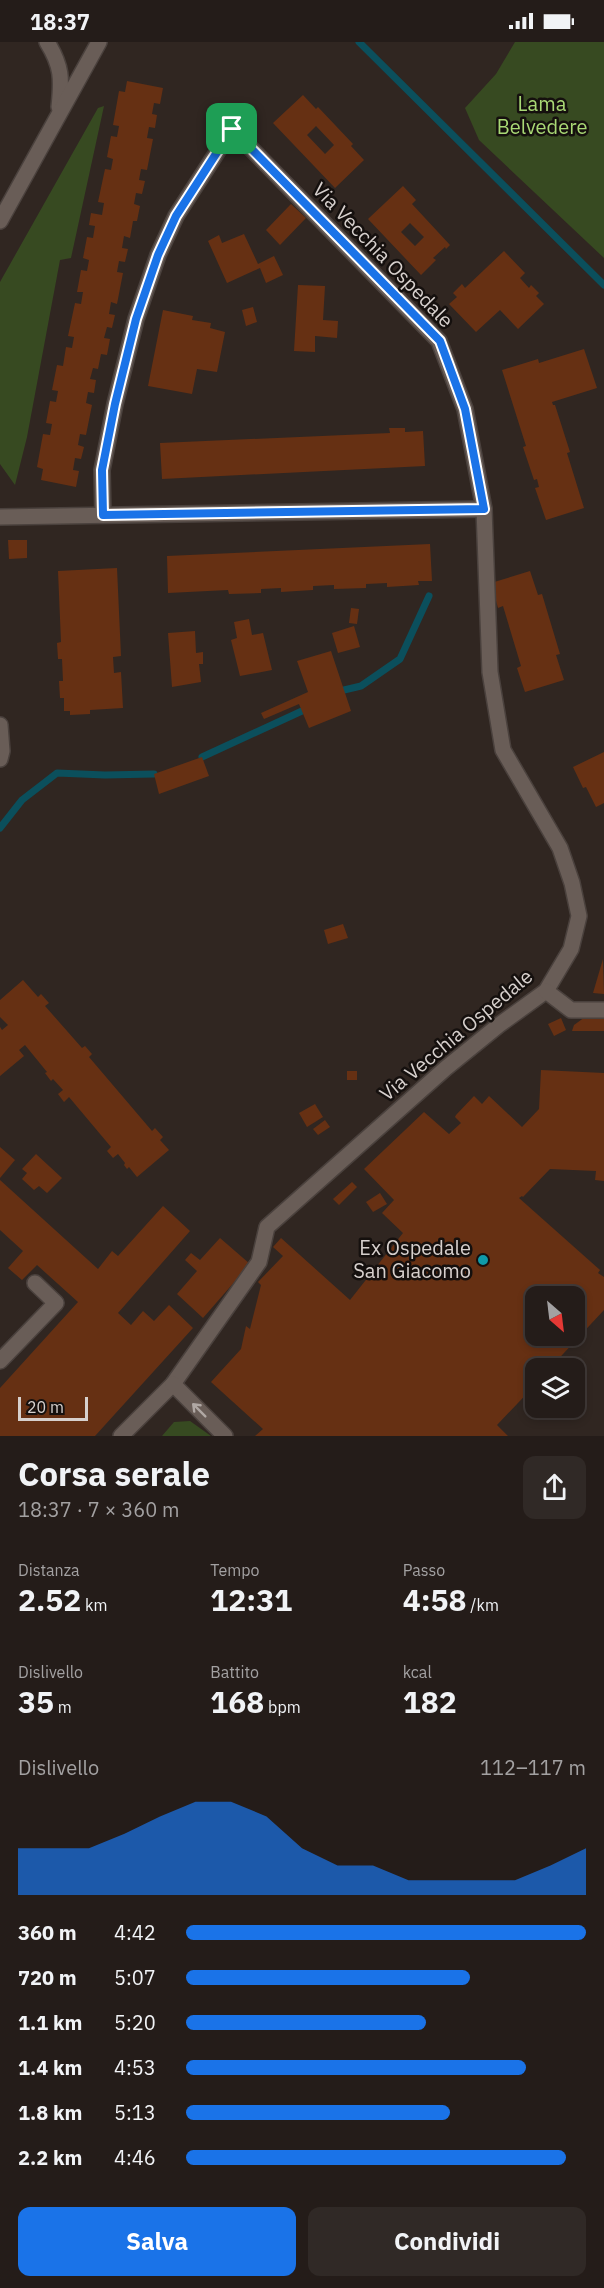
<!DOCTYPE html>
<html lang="it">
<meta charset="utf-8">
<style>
body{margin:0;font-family:"IBM Plex Sans",sans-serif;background:#302926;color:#f1f3f6;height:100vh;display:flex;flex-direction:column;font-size:22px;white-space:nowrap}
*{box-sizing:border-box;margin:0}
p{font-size:20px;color:#a3a1a2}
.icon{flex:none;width:33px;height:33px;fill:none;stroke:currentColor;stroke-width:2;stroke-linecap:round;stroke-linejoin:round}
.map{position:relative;height:1394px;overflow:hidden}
.drawer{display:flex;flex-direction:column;background:#241c19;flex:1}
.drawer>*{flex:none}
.needle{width:39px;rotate:152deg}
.controls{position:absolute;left:525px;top:1244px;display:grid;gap:12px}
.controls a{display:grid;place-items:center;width:60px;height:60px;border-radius:12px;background:#241c19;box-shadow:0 3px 9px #0003,0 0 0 2px #413a38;font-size:30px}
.scale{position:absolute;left:18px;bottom:15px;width:70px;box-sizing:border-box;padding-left:6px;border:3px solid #d7d0cd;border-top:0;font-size:16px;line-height:21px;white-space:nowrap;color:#d7d0cd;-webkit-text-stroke:4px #15100e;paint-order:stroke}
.pin{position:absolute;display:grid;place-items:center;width:51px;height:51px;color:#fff;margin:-26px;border-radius:12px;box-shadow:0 3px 9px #0006}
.round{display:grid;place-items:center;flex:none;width:63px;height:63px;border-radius:12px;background:#302926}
.overview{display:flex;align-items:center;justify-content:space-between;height:102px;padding:0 18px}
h1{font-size:33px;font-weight:700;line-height:45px}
.stats{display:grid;grid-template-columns:repeat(3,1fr);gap:9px;height:102px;padding:6px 18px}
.stats div{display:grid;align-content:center}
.stats b{font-size:30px;font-weight:700}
.stats small{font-size:16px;font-weight:400}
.stats p{font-size:16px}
.chart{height:168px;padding:12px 18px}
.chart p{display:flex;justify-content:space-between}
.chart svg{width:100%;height:108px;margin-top:6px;fill:#1a73e8;opacity:.7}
.cta{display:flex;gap:12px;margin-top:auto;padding:12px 18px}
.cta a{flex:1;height:69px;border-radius:12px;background:#1a73e8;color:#fff;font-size:24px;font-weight:700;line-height:69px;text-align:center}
.cta a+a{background:#302926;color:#f1f3f6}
ul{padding:0 18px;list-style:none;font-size:20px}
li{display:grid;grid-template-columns:96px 72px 1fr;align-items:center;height:45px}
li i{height:15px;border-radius:8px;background:#1a73e8}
.status{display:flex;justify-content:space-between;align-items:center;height:42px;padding:0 30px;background:#241c19;direction:ltr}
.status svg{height:16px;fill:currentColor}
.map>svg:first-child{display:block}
.green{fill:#374a21}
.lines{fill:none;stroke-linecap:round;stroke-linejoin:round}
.stream{stroke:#0b4f5c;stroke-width:7}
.building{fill:#663013;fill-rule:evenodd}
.minor-casing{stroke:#4a413d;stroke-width:18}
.minor{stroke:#695d57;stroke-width:15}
.oneway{stroke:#b0a8a4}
.route-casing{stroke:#fff;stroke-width:12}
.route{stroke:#1a73e8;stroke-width:8}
.culture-dot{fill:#0f9aa8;stroke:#15100e;stroke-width:2}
.labels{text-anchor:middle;stroke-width:5;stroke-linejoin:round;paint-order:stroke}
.park-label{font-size:20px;fill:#a9d975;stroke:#15100e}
.street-label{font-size:20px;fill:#d7d0cd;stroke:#15100e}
.poi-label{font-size:20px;fill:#d7d0cd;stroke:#15100e;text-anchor:end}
</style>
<div class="status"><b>18:37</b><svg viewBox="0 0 49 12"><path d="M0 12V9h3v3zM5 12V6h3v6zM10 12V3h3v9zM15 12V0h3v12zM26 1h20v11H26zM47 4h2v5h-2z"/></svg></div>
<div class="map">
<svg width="604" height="1394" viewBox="0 0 604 1394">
<rect width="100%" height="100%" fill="#302621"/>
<g class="green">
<path d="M515,0H604V216L479,98L465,66L496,32Z"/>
<path d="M104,64L71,216L60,218L27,395L15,443L0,422V240L98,66Z"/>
<path d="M190,1379L211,1394H162L174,1380Z"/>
</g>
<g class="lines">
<g class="stream">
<path d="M359,0L604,243"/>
<path d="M344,648L361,644L400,617L429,554"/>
<path d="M202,715L302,669"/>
<path d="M0,786L22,758L57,731L105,733L154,732"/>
</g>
</g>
<g class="building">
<path d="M127,39L163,46L160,62L154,61L152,72L157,73L155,86L149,85L147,96L153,97L147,128L141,127L139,138L145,139L142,152L136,151L134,162L140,164L137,179H133L130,196L124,194L122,206L128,207L125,220L119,219L117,230L123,231L117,262L111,260L109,272L115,273L112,286L107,285L104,296L110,297L107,313L101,312L98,327L93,326L90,337L96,338L94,351L88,350L86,361L92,363L86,393L80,392L78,403L84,405L81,417L75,416L73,428L79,429L76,445L41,438L43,427L37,425L43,392L50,393L52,382L46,381L50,359L56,360L58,349L52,348L57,323L63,324L66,305L72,306L74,295L68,294L75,261L81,262L83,250H77L81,228L87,229L89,218L83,216L87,195L93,196L95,184L89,183L91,171L102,173L104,161L98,160L105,127L111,128L113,117L107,115L111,94L117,95L119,84L113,83L119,49L125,50Z"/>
<path d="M303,53L316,67L318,65L353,102L351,104L364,118L335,146L273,81ZM316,84L334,103L325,112L307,93Z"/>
<path d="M403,144L416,158L412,162L450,203L446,207L445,205L433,216L436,218L421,233L368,177ZM410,181L424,195L415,204L401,190Z"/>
<path d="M291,162L306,176L280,203L266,188Z"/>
<path d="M244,192L258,222L274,214L283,233L266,241L260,226L227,241L208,199L219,193L222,201Z"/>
<path d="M504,209L525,231L520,236L529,246L531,243L539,251L536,254L544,262L518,287L500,268L476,290L449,262L457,255L453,251L462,242L465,246Z"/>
<path d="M298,243L325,244L323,278L338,279L337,296L315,294V310L294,309Z"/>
<path d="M253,265L257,280L246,284L242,268Z"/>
<path d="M163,268L193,274L192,278L211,281L210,286L225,290L217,330L197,327L192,352L148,344Z"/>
<path d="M584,307L597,346L552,360L553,363H555L570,410L567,411L584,466L546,478L535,446L539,445L537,437L534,438L523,405L526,404L502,328L538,317L539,321Z"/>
<path d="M389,386H405V390L423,389L425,424L162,437L160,401L390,391Z"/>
<path d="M8,498H27V516L9,517Z"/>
<path d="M430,502L432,539H418L419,543L387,545V541L366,542V546L334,547V543L313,544V548L281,550V546L261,547V551L229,552L228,548L168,551L167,514Z"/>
<path d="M117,526L121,614L113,615L114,631L121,630L123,666L90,668V672L70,673V669H64V656H60L59,639H63L62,617H58L57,601L61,600L58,529Z"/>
<path d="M530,529L538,553L542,552L560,612L556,613L564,638L525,650L517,626L521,624L503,564L498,566L491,541Z"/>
<path d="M351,566L359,567L357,582L349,581Z"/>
<path d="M249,577L252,593L263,591L272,628L240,634L231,598L237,596L234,580Z"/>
<path d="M354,584L360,605L338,611L332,591Z"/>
<path d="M195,589L196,611L203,610V622H199L201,640L172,645L168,591Z"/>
<path d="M331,609L351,669L309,686L299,662L264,677L261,671L308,650L297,619Z"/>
<path d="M604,710V761L596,765L586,745L583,746L573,725Z"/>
<path d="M202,715L209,734L159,752L154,732Z"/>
<path d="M343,882L348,896L328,902L324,888Z"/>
<path d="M603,917L604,952L593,951Z"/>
<path d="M23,938L38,955L41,952L49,961L45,964L82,1006L85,1004L92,1012L89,1015L152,1089L155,1086L163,1095L160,1098L169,1108L137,1135L129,1125L127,1127L124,1123L125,1121L118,1112L113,1116L107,1109L111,1105L69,1055L64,1060L58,1052L63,1048L53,1037L51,1039L45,1031L47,1030L25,1003L19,1008L24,1014L0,1034V985L2,988L8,983L0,975V958Z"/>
<path d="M604,974V989H572L574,983L585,975Z"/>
<path d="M561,976L566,988L554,994L548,982Z"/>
<path d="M541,1028L604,1031V1139L595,1138L596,1129L550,1127L523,1155L522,1154L519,1156L600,1228L598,1231L604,1235V1268L550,1326H536V1342L497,1383L508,1394H255L263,1387L211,1340L241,1307L246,1284L250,1287L261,1243L258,1240L283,1214L273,1205L281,1196L350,1258L403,1191L382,1171L394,1158L364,1127L424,1070L449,1092L461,1081L455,1075L456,1073L474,1054L482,1062L489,1054L522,1085L539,1067ZM536,1254H574V1293H536Z"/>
<rect x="347" y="1029" width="10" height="9"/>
<path d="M315,1062L323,1075L307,1085L299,1071Z"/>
<path d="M325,1078L330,1085L318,1093L313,1087Z"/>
<path d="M0,1105L15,1118L0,1136Z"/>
<path d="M36,1112L62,1136L47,1151L39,1144L34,1148L22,1137L27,1131L22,1127Z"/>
<path d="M0,1138L98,1227L112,1209L118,1214L163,1164L190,1189L118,1271L131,1283L143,1269L154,1279L169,1263L193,1286L95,1394H0V1346L78,1260L37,1223L22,1238L8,1226L23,1209L0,1188Z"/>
<path d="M352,1140L357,1145L339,1163L333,1157Z"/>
<path d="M380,1151L387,1162L373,1170L366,1160Z"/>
<path d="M220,1196L250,1222L203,1276L177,1252L197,1229L185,1218L191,1211L200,1218Z"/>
</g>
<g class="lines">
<g class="minor-casing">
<g id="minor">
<path d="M47,0C62,24 62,37 59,65"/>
<path d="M0,179L99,0"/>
<path d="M103,473L102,428L115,362L136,277L158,213L176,174L232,87L439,299L465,367L484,467L490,630L503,708L560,806L572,841L579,874L571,907L546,949L499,983L446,1026L267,1185L259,1220L173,1342L121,1394"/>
<path d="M0,475L484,467"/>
<path d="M0,683L2,709L0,717"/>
<path d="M546,949L571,968H604"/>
<path d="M0,1319L56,1261L35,1241"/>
<path d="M173,1342L225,1394"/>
</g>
</g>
<use href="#minor" class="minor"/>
</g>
<defs><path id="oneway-shaft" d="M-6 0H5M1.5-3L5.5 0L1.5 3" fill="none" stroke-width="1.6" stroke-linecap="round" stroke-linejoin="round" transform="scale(1.5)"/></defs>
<use class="oneway" href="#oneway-shaft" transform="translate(199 1368) rotate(-135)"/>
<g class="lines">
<g class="route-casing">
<path id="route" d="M232,87L440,299L465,367L484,467L103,473L102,428L115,362L136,277L158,213L176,174Z"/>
</g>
<use href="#route" class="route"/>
</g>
<circle class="culture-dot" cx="483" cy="1218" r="6"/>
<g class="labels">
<g class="park-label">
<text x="542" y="69">Lama<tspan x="542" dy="23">Belvedere</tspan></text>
</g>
<g class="street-label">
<text transform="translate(383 213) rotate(46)" y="7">Via Vecchia Ospedale</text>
<text transform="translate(456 993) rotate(-40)" y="7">Via Vecchia Ospedale</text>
</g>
<g class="poi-label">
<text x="471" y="1213">Ex Ospedale<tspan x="471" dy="23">San Giacomo</tspan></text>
</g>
</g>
</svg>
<div class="controls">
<a><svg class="needle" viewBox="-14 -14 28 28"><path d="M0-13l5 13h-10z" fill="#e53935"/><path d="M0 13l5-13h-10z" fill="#a3a1a2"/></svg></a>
<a><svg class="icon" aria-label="layers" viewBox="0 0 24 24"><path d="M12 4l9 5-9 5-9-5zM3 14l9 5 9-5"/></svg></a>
</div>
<div class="scale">20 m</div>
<div class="pin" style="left:232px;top:87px;background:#1e9e55"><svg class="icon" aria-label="arrive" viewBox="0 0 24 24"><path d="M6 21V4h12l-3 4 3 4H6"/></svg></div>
</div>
<section class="drawer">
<div class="overview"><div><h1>Corsa serale</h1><p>18:37 · 7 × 360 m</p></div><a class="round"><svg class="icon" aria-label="share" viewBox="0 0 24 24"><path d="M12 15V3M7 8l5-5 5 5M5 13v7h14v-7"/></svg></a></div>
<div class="stats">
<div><p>Distanza</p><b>2.52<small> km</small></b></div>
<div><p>Tempo</p><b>12:31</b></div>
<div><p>Passo</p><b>4:58<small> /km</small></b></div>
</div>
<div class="stats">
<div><p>Dislivello</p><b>35<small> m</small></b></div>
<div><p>Battito</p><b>168<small> bpm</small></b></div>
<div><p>kcal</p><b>182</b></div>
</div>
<div class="chart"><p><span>Dislivello</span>112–117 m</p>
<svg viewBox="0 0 160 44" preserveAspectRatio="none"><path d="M0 44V25L10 25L20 25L30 19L40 12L50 6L60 6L70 12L80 25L90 32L100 32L110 38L120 38L130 38L140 38L150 32L160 25V44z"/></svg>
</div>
<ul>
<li><b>360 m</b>4:42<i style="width:100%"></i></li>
<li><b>720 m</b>5:07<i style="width:71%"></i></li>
<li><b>1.1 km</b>5:20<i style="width:60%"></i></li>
<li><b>1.4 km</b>4:53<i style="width:85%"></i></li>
<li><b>1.8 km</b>5:13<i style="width:66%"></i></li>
<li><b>2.2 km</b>4:46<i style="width:95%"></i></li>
</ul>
<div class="cta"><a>Salva</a><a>Condividi</a></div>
</section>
